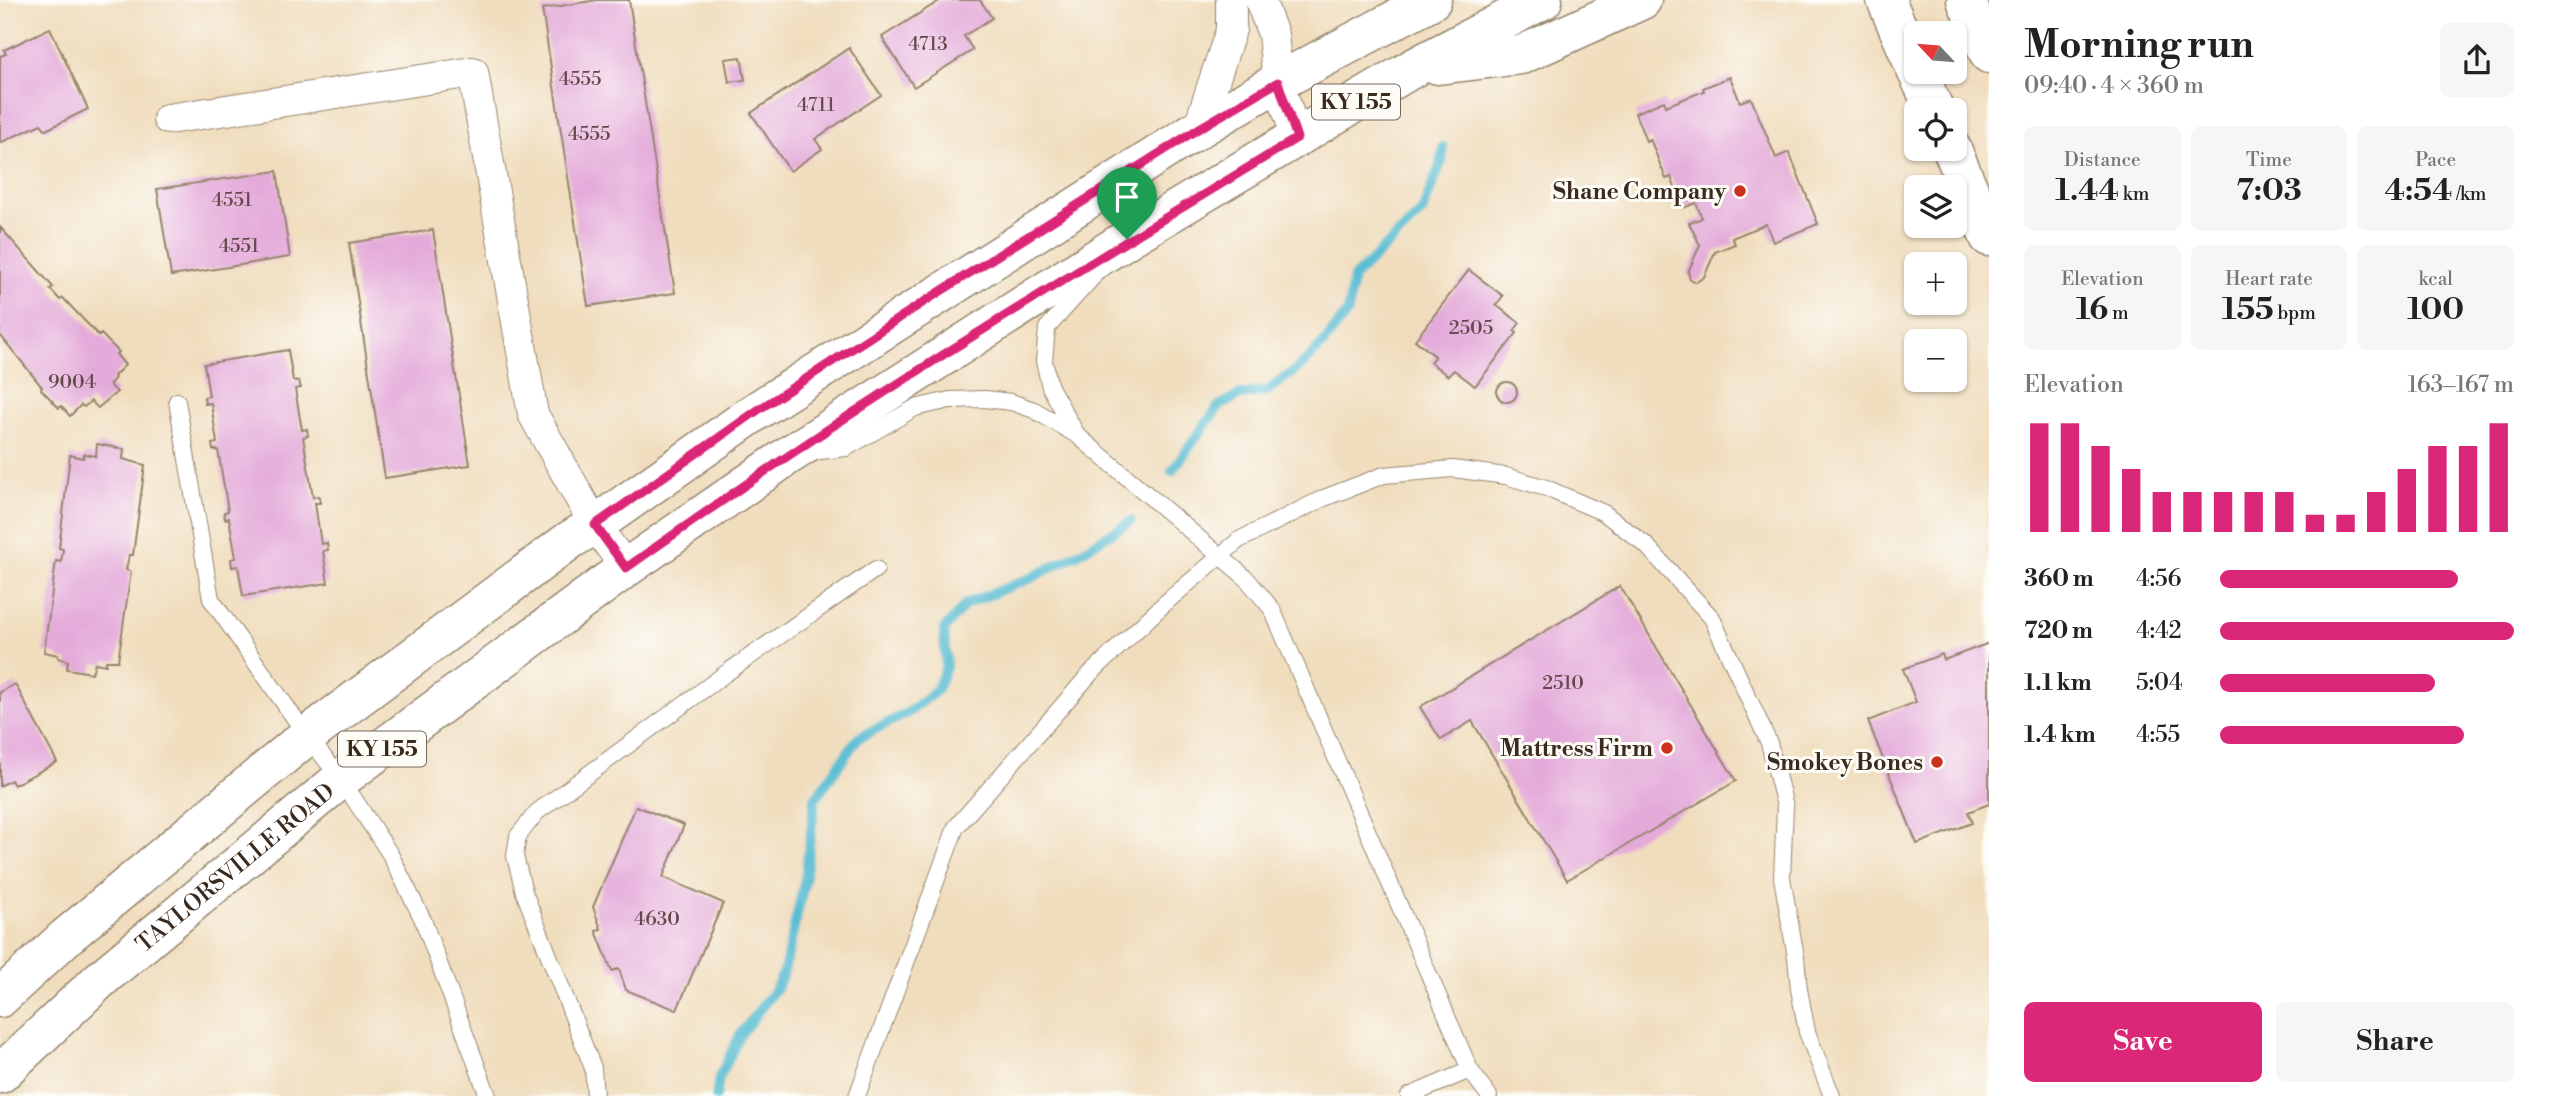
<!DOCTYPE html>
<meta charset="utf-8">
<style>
body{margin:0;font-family:"Libre Bodoni",serif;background:#f6f6f6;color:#222;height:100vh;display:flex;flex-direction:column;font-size:26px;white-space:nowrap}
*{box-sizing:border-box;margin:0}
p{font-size:23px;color:#767676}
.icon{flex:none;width:38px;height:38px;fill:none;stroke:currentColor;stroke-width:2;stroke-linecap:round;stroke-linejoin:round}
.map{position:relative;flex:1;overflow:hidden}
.side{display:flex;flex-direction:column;background:#fff;width:560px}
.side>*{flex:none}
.needle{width:46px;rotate:296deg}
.buttons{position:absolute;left:1904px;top:21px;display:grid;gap:14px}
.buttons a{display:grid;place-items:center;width:63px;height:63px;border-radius:10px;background:#fff;box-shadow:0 2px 5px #0004;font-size:35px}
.pin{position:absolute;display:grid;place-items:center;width:60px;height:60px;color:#fff;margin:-72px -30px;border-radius:50% 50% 50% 0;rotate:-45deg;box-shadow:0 0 7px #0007}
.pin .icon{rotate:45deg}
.round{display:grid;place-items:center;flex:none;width:74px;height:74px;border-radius:10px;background:#f6f6f6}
.head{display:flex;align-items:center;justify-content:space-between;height:119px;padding:0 35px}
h1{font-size:38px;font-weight:800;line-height:52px}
.figures{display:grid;grid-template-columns:repeat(3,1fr);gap:10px;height:119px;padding:7px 35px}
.figures div{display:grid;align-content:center;border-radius:10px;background:#f6f6f6;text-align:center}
.figures b{font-size:30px;font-weight:800}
.figures small{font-size:19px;font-weight:400}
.figures p{font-size:19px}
.chart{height:196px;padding:14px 35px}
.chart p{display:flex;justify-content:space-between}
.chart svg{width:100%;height:126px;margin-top:7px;stroke:#db2777;stroke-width:6}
.primary-button{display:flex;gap:14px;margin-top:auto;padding:14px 35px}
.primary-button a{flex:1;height:80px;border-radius:10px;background:#db2777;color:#fff;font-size:28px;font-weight:800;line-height:80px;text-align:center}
.primary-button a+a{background:#f6f6f6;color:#222}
ul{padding:0 35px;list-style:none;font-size:23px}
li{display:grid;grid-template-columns:112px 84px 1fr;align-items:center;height:52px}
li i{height:18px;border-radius:9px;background:#db2777}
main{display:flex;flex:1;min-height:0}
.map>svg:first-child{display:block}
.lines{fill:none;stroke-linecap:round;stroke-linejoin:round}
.stream{stroke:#54bbd2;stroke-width:10}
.building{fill:#e4abda}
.service-casing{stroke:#96846e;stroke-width:18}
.minor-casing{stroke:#96846e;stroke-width:32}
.primary-casing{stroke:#96846e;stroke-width:41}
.service{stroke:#fff;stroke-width:16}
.minor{stroke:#fff;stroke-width:30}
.primary{stroke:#fff;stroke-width:38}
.route-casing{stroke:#fff;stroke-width:14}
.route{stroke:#db2777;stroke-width:9}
.poi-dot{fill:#c8321e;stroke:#fdfcf7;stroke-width:2.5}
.labels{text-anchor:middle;stroke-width:6;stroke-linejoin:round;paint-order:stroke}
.number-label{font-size:19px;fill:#654a4d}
.shield{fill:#fdfcf7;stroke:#75695f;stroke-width:2}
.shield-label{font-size:21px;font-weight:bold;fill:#3b2a1e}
.poi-label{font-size:23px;font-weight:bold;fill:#3b2a1e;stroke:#fdfcf7;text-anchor:end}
.street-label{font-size:23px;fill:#3b2a1e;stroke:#fdfcf7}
</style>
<main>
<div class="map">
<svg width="1989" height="1096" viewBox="0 0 1989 1096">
<rect width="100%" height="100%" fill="#fdfcf7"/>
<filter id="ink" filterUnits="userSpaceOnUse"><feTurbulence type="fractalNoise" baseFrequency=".0143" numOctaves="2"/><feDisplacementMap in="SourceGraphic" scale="14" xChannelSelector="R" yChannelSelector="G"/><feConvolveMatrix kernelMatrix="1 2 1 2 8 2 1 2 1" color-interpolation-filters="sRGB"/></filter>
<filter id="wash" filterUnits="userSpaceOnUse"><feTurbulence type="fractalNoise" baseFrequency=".00686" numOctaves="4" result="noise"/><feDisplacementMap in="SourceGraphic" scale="28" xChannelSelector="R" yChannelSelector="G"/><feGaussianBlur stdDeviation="1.57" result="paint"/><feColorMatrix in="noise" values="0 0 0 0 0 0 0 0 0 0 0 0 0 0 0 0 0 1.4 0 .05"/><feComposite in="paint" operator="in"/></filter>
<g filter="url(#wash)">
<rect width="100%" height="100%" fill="#f0ddbd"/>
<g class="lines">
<g class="stream">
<path d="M1172,471L1219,406L1240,395L1267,391L1301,366L1322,345L1348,312L1353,278L1422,212L1442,160L1443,147"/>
<path d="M716,1096L719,1078L740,1035L776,988L784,971L805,879L815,799L858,738L909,712L936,691L946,667L944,629L966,604L1031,578L1077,554L1131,521"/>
</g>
</g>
<g id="blocks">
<g class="building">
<path d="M597,0H629L675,293L588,306L542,9Z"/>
<path d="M941,0H980L992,18L964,36L973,50L914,87L882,37Z"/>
<path d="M50,28L88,109L46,130L41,124L0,143V56L6,54L4,50Z"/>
<path d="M849,48L881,95L815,139L822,149L790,171L751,113Z"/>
<path d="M741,57L745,80L729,82L725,59Z"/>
<path d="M1730,77L1740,102L1751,98L1776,158L1789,152L1818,224L1773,242L1766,224L1732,238L1735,244L1715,252L1704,277L1696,282L1690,279L1688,272L1700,245L1689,223L1702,218L1696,203L1683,208L1671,177L1666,179L1650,139L1646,141L1635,113L1664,101L1666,106L1704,91L1703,88Z"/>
<path d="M277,171L290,257L171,276L157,189Z"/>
<path d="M0,227L53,287L50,289L60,300L63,298L99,336L101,334L119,352L116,354L125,365L114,376L115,378L109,385L117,392L98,408L91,401L84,407L81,405L70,416L61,406L59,408L41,389L42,387L0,335Z"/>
<path d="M433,230L470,465L385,478L349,243Z"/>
<path d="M1469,270L1503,296L1496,305L1520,323L1514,331L1517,333L1475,386L1454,370L1448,376L1430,362L1435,356L1415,340Z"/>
<path d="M288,350L293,381H299L301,388L295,389L302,430L307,429L308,436L303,437L313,497L319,496L320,503H315L321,544L327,543L328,550L323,551L328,583L243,596L238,566L232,567L231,559L236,558L229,518L225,519L224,512L228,511L218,450H213L212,444L217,443L211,403L205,404L204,397L209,396L204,364Z"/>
<circle cx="1507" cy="392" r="10"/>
<path d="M97,444L124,449L123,459L145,465L133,555H129L126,570L131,572L118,661H106V665L95,663L92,673L67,669L68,661L58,658V655L44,652L56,561L61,562L63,549L59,548L70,455L83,458L84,454L96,456Z"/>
<path d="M1620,586L1736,781L1567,880L1472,721L1441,740L1420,707Z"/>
<path d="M1989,643V804L1968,812L1972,823L1917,844L1868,721L1916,702L1903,669L1942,654L1944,660Z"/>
<path d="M15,684L57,762L14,785L11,780L0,786V692Z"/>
<path d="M636,806L684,825L663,877L723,903L677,1010L626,990L619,969L612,971L596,931L601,929L593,907Z"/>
</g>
</g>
</g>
<g filter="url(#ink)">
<use href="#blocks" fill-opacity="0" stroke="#96846e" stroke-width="2"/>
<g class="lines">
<g class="service-casing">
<g id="service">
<path d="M177,401L211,599L307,736L341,779L390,854L423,920L488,1096"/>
<path d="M1076,433L1050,387L1044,361L1047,328L1093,277"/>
<path d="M812,452L846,448L915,408L950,400L985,399L1011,402L1034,410L1077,435L1246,578L1272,609L1470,1070L1409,1096"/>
<path d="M1470,1070L1489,1096"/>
<path d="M595,1096L593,1068L524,892L515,856L518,836L537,812L729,671L876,569"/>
<path d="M857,1096L956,827L1090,674L1164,604L1239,540L1324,498L1384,475L1453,469L1506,476L1546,488L1604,513L1646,545L1712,618L1769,743L1785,806L1782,878L1796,957L1799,989L1807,1032L1832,1096"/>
</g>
</g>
<g class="minor-casing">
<g id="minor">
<path d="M1260,0L1273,34L1278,82L1297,138"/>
<path d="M168,119L473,72L533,414L595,525L626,568"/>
<path d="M1198,129L1231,30V0"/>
</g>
</g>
<g class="primary-casing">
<g id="primary">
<path d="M1886,0L1916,70"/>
<path d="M1966,0L1989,54"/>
<path d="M1438,65L1521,55L1642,0"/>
<path d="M1917,72L1935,110"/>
<path d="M1952,149L1989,237"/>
<path d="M0,998L66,937L307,736L570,540L595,525L758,410L1198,129L1278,82L1432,0"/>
<path id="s1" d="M0,1074L102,978L341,779L626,568L789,455L1127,239L1415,67L1543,0"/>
</g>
</g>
<use href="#service" class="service"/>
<use href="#minor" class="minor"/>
<use href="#primary" class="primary"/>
</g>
</g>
<g class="lines" filter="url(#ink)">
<g class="route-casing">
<path id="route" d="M1278,82L1297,138C1126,242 954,344 788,456C734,492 680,530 626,568L595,525L758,410L930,298L1198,129Z"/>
</g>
<use href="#route" class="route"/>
</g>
<g class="poi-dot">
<circle cx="1740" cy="191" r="7"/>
<circle cx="1667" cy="748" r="7"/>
<circle cx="1937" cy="762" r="7"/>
</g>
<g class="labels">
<g class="number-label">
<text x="928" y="50">4713</text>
<text x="580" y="85">4555</text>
<text x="816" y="111">4711</text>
<text x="589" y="140">4555</text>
<text x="232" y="206">4551</text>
<text x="239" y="252">4551</text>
<text x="1471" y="334">2505</text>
<text x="72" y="388">9004</text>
<text x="1563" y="689">2510</text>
<text x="657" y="925">4630</text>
</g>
<g class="shield">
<rect x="1312" y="84.5" width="88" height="35" rx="5"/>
<rect x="338" y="731.5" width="88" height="35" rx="5"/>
</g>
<g class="shield-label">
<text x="1356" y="109">KY 155</text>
<text x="382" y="756">KY 155</text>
</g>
<g class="poi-label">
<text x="1726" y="199">Shane Company</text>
<text x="1653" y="756">Mattress Firm</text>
<text x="1923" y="770">Smokey Bones</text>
</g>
<g class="street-label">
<text dy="8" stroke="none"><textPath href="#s1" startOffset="313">TAYLORSVILLE ROAD</textPath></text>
</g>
</g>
</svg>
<div class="buttons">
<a><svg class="needle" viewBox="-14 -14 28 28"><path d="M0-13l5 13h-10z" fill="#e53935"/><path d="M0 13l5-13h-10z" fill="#767676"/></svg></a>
<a><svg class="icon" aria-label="locate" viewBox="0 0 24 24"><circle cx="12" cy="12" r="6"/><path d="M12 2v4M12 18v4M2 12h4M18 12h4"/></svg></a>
<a><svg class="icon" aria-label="layers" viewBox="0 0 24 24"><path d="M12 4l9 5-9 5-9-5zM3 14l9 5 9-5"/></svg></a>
<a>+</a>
<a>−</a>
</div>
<div class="pin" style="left:1127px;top:239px;background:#1e9e55"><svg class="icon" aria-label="arrive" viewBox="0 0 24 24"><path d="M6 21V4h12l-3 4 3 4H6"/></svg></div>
</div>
<section class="side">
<div class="head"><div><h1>Morning run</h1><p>09:40 · 4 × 360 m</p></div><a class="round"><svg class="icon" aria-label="share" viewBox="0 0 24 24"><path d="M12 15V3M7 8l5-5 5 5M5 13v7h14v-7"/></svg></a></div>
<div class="figures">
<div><p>Distance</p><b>1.44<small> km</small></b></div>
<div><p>Time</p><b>7:03</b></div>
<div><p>Pace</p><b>4:54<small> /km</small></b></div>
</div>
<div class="figures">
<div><p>Elevation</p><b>16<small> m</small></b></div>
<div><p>Heart rate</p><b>155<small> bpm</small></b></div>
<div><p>kcal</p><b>100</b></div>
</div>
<div class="chart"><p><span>Elevation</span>163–167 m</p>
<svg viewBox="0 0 160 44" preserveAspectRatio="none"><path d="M5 44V6M15 44V6M25 44V14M35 44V22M45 44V30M55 44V30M65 44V30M75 44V30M85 44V30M95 44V38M105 44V38M115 44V30M125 44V22M135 44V14M145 44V14M155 44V6"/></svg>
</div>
<ul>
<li><b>360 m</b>4:56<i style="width:81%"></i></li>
<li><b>720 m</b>4:42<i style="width:100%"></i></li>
<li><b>1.1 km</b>5:04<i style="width:73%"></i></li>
<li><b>1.4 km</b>4:55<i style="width:83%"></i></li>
</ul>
<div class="primary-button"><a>Save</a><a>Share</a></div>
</section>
</main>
